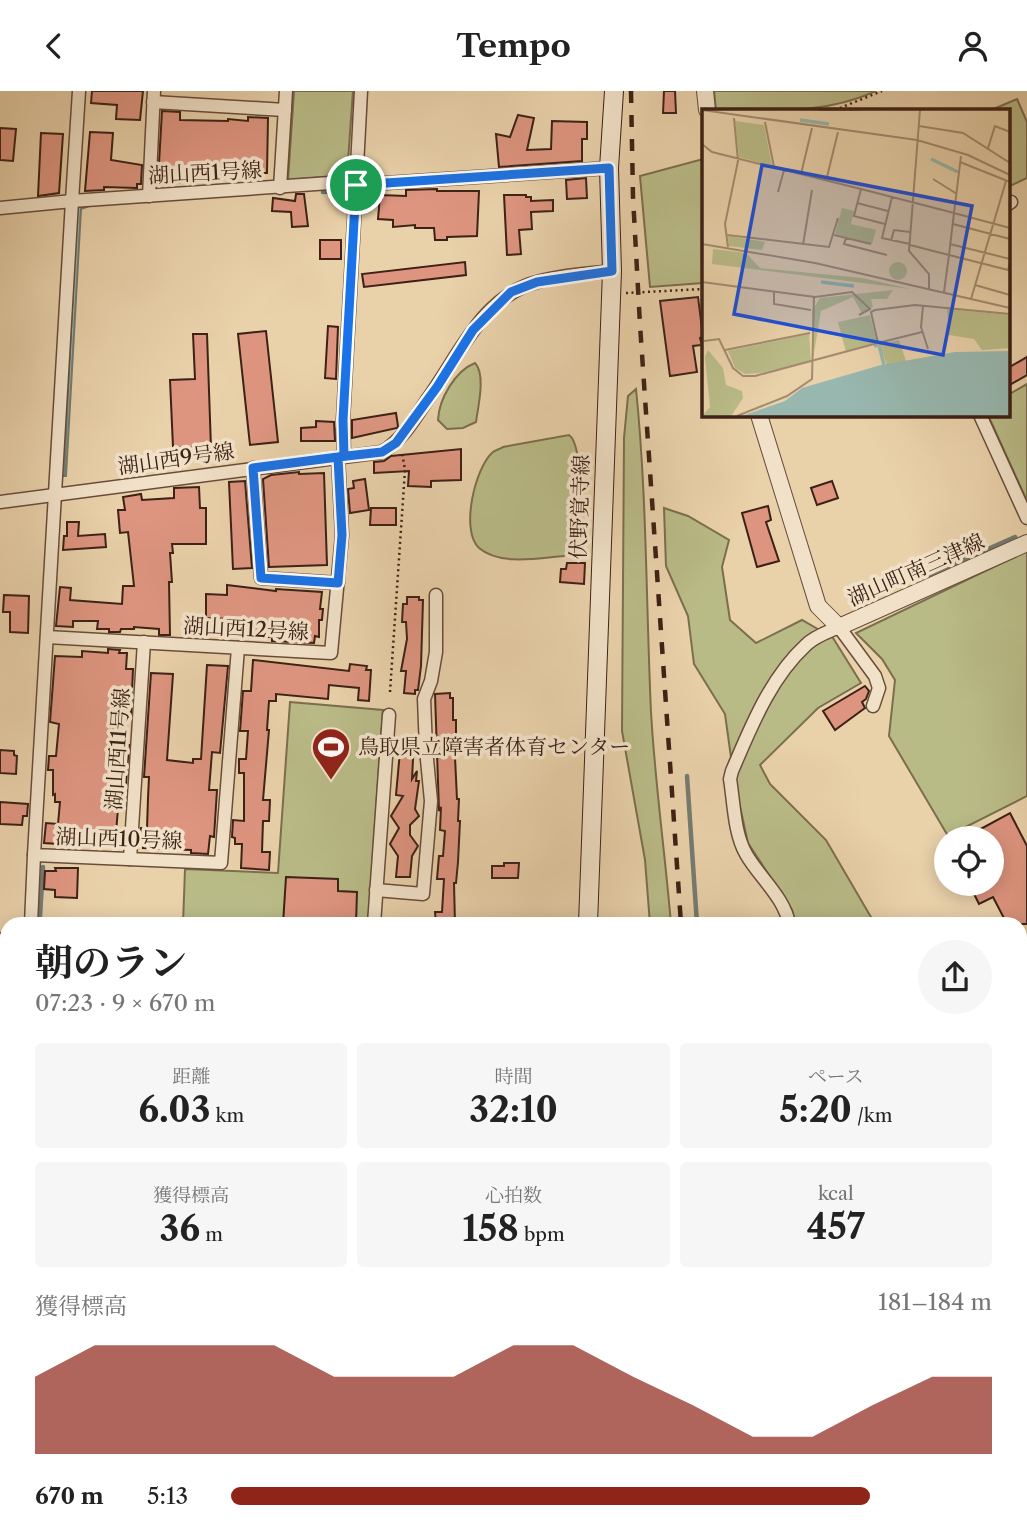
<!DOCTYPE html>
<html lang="ja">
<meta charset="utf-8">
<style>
body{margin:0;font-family:"Libre Caslon Text","Noto Serif JP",serif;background:#f6f6f6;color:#222;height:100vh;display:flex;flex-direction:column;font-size:26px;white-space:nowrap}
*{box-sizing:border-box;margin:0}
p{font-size:23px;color:#767676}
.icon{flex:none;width:38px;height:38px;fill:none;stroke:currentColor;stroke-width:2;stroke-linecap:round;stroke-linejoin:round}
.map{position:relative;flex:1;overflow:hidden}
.drawer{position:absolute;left:0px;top:826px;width:1027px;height:621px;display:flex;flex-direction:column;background:#fff;border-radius:21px 21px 0 0;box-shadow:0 4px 18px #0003}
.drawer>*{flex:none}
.tools{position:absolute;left:934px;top:735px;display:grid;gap:14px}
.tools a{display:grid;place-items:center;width:70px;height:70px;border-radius:50%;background:#fff;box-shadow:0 4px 18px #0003;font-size:35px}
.pin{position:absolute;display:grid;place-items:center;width:60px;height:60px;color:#fff;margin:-30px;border:4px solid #fff;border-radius:50%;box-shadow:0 2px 7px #0007}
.round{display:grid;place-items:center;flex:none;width:74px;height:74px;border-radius:37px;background:#f6f6f6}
.head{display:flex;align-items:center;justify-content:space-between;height:119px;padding:0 35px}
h1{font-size:38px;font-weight:700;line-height:52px}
.stats{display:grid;grid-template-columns:repeat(3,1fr);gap:10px;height:119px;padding:7px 35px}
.stats div{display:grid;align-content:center;border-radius:7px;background:#f6f6f6;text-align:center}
.stats b{font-size:35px;font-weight:700}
.stats small{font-size:19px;font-weight:400}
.stats p{font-size:19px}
.chart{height:196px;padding:14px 35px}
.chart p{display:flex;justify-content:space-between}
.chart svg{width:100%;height:126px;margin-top:7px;fill:#8f2418;opacity:.7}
ul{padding:0 35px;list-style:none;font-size:23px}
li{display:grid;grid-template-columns:112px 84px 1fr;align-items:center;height:52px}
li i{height:18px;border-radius:9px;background:#8f2418}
header{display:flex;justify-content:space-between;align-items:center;height:91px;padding:0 35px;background:#fff;font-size:32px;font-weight:700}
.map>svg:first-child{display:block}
.green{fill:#b9bb87;stroke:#7b6e4e;stroke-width:2}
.water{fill:#98b7ae;stroke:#747b71;stroke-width:2}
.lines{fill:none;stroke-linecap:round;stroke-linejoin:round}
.stream{stroke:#747b71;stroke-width:4.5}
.building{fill:#de9580;stroke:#3d2116;stroke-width:2}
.minor-casing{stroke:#684d3b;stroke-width:15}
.tertiary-casing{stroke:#684d3b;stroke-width:18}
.secondary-casing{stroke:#3d2116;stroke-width:20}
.path{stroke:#3d2116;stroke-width:2.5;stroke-dasharray:2 3.5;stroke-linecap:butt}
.minor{stroke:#f1e1c8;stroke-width:12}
.tertiary{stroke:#f1e1c8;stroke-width:16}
.secondary{stroke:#f1e1c8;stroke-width:18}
.rail{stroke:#3d2116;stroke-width:4.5;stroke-dasharray:12 12;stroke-linecap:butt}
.route-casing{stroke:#fff;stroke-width:14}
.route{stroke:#1a73e8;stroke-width:9}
.labels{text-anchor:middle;stroke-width:7;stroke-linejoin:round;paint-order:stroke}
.street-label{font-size:21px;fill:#3d2116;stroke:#f1e1c8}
.poi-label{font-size:21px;fill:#3d2116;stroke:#f1e1c8;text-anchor:start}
.inset-river{fill:none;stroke:#98b7ae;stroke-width:3.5}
.inset-road{fill:none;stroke:#a48b6f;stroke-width:2}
.view{fill:#1d4ed8;fill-opacity:0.15;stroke:#1d4ed8;stroke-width:3.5}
.inset-edge{fill:none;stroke:#3d2116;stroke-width:3.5}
</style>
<header><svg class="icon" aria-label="back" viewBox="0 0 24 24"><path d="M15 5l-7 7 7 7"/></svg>Tempo<svg class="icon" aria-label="person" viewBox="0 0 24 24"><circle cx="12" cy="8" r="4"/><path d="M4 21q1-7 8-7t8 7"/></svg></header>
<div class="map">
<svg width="1027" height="1447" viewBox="0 0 1027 1447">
<rect width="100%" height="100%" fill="#e9d1aa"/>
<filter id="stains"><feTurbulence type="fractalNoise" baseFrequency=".00286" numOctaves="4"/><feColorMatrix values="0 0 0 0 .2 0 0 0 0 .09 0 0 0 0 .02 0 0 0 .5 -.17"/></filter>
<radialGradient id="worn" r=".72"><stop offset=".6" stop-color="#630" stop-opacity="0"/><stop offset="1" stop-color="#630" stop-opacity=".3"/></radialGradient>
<g class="green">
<path d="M294,0H353L347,84L288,89Z"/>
<path d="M714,0H876C823,24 772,19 716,19Z"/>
<path d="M1017,8L1027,31V87L1008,96V19H991Z"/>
<path d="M703,68V192L650,196L640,85Z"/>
<path d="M475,272C486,283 478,316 476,331L463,337L447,338L438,329C439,308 455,280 475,272Z"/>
<path d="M1027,293V410L988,324H1008V304Z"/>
<path d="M636,298C647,405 646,513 651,621C655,692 665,762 671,833H650L645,769L622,640L624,347L628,305Z"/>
<path d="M569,344C584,354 580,434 574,452C572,457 568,461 564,465C539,467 500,475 479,457C460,440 475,376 493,361C494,360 502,357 503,356Z"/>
<path d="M664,417L688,425L729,449L722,476L730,529L756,552L802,529L833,547L861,592L818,617L760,674L770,693L826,749L875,833H795L792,819L748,752L734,688L725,623L694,573L688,525L666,475Z"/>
<path d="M1027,460V705L948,745L889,645L895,589L882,568L856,542Z"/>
<path d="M290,611L383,619L368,833H183L185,778L278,782Z"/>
<rect x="609" y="1440" width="96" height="7"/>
</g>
<path class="water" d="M89,115L81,118L66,385H64L77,116Z"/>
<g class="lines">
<g class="stream">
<path d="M323,101L348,99"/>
<path d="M337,338V348"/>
<path d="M929,484L1015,446"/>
<path d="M687,685L697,833"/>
<path d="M40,825L43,776"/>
</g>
</g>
<g class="building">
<path d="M92,0H143L140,29L116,28L117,14L91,12Z"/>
<path d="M664,0H675L676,22H663Z"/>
<path d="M162,20L180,21V29L228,30V28L248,30V26L268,27L267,82H221V84L195,82V86L180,85V92L158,90Z"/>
<path d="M518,24L534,27L527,59L551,58L552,30L587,31V48H582V70L499,76L496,43L510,46Z"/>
<path d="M0,37L16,38L13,70L0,69Z"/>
<path d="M90,41L113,42L111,69L142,74L141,93H137V97L104,96V99L85,100Z"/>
<path d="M41,42L63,43L59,102L38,105Z"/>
<path d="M586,87L587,107L567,108L566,89Z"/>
<path d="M437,98V100H479L477,145L447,146V149H435L434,137H415V134L393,136V129L378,128L380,104L406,105V99Z"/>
<path d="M296,103H304L308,135L292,136L291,121L272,120L273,107L295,110Z"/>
<path d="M504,104H526V106H531V110L553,109V120L531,121L532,138L519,139L521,163L507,164Z"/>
<rect x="320" y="149" width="21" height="19"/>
<path d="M465,171L466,184L364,196L362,183Z"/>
<path d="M698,206L703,246L700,247L702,254L693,255L697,281L670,285L660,210Z"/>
<path d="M328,235L338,236L336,288L325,287Z"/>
<path d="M266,240L278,351L250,354L238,243Z"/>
<path d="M193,243H207L211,357L173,356L170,289L195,288Z"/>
<path d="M1027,266V284L1008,295V277Z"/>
<path d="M396,322L398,335L397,337L352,347V329Z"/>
<path d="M316,330L334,331L335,350H301V337L316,336Z"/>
<path d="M461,358V389L431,390V396L408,395L409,380L374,382V371L384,370L391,365Z"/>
<path d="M299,381V383L324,382L327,474L269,476L263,388L271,384Z"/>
<path d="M365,388L369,419L350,422L348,398L354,397L353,390Z"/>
<path d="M245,390L252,477L233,478L229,391Z"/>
<path d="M832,390L838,407L817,414L811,397Z"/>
<path d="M199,396L200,417H206V453H172L173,462H170L172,491H169L170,544H159V538L134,536V538H121L120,541H109V538H97L98,530H73V536L56,535L60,496L71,497L70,509L122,513L123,495H134L128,441L120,442L118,419H125L123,406L141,403L142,409L174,407V397Z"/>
<path d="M768,415L771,429L766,431L779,470L757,476L742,422Z"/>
<path d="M371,417H396V434H370Z"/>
<path d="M67,431H79L78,445L105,443L106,456L63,459L64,445H67Z"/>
<path d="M567,472H585L584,493L560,491L561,478H566Z"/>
<path d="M227,494L276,500V498L322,501L320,518H323L322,529H319V546L315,545L314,552L272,550V546L228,545L230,528L206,527V503L227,504Z"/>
<path d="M4,504L29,505L28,542L10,541V521H3Z"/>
<path d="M407,506H419V509H423L421,575L418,599H415V603L404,602L406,580H401L407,548L406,531H402L403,513H407Z"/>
<path d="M108,558L120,559L119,562H127L126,578H133L131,624L114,622L112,653L129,654L126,693L109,692L107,717L118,718L115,753L104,752V756L44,752L46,732L58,733L60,711H55V703L53,704V679H48L49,665H56L59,633L50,631L55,565L82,566V560L108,562Z"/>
<path d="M253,569L349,580L350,573L367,575L366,579H371L369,610L358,609L359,597L329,594L328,608L276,603V610H269L267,639H269L263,709H270L269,730H263L262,761H270L269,779L241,777L242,753H235V747L232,746L233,729L244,730V682H239V668H246L248,640H240L243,600H251Z"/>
<path d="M207,574L228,575L220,662L212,661L209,699H217L214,746L210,745L208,763L191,762V759L143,757V751H140L141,737H147L148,707L149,686H144L151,582L173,583L167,669L193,672V668H201Z"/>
<path d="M865,595L869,600L866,608L862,611L865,617L835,639L823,620Z"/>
<path d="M450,602V607H453V629H456V645H454L457,708H459L458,730H460L458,771L456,792H454L455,833H436L435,821H442L444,788H437L439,765H443L445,740L440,739L441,716L439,720L435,603Z"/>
<path d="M401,649H414L412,688L417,680L416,690H419L415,718L419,725L410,734V744L418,755L412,765L410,786H396L398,765L390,753L399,737L391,725L403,705L396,704Z"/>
<path d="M0,659L14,660V664L17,665L16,683L0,682Z"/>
<path d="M0,711L28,713L27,725H23L22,734L0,733Z"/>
<path d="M1010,722L1027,755V833H1007L993,806L979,813L969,793H992V747H964Z"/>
<path d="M504,772H519L518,787H492V775H504Z"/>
<path d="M55,777H78L77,807L55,806V799L44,798L45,780H56Z"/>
<path d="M286,786L338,788V800L357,801L356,833H283Z"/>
</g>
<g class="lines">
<g class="minor-casing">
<g id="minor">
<path d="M79,0L72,110L345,91L356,94L361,0"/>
<path d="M153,11L285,19"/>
<path d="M280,97L286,0"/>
<path d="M149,105L154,0"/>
<path d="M1008,113L1011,111"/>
<path d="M0,117L72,110L34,764L221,772L238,557"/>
<path d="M980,324L1027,427"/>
<path d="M344,365L343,329L356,94L609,77"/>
<path d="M253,377L261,487L338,492"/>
<path d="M0,411L382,361C402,349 414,329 427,309C458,267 482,205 537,191C561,184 587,183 612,180"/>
<path d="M47,546L331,562L342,444L338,366"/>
<path d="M130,768L144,551"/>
<path d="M376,799L423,803L431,710L426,658L424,608L431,590L436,561V504"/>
<path d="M31,833L34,764"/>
<path d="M374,833L389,624"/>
<path d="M789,833C785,807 759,786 746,763C734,742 734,712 730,688L732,680C751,636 770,587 806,554C815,545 828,541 839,536L875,585L879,597L873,615"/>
<path d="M1020,919L1027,918"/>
<path d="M0,1006H7"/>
<path d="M0,1177L7,1178"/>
<path d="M0,1360L7,1265"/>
<path d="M501,1440L502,1447"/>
<path d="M851,1440L852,1447"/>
</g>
</g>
<g class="tertiary-casing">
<g id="tertiary">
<path d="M705,0L707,19"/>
<path d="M759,324L818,515L839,536L1027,452"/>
</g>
</g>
<g class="secondary-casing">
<g id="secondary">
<path d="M588,833L612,180L609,77L614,0"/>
<path d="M596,1440V1447"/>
</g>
</g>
<g class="path">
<path d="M829,19L840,17L882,0"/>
<path d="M626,202L703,198"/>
<path d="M390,601L405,379L402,361"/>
<path d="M0,842L7,844"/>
<path d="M225,1440L226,1447"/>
</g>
<use href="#minor" class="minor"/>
<use href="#tertiary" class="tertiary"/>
<use href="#secondary" class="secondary"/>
<g class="rail">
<path d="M631,0L633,106L640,234L681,833"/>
<path d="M722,1440V1447"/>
</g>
</g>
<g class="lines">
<g class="route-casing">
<path id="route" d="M356,94L343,329L344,365L338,366L342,444L338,492L261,487L253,377L338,366L382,361L396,352L437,296L473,239L511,201L537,191L612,180L609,77L356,94"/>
</g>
<use href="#route" class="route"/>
</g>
<defs>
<g id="stadium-pin" transform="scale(2.0125)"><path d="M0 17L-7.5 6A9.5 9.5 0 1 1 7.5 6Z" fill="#8f2418" stroke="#f1e1c8"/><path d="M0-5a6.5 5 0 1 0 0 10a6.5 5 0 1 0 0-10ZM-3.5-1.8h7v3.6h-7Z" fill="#fff"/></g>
</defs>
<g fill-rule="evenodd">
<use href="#stadium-pin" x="331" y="656"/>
</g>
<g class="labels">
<g class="street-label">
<text transform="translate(205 82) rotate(-3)" y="7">湖山西1号線</text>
<text transform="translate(176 368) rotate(-8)" y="7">湖山西9号線</text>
<text transform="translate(580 416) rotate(-88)" y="7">伏野覚寺線</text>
<text transform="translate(916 479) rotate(-24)" y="7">湖山町南三津線</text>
<text transform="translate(246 538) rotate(3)" y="7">湖山西12号線</text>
<text transform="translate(118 658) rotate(-86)" y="7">湖山西11号線</text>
<text transform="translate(119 748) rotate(2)" y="7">湖山西10号線</text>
</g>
<g class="poi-label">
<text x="358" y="663">鳥取県立障害者体育センター</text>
</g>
</g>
<g transform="translate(702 18)">
<rect width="308" height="308" fill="#e9d1aa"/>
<path d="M33,12L62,16L70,57L37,48ZM140,99L152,102L149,115L174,121L170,135L133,125ZM26,127L63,133L60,141L27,137ZM11,140L44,144L58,159L160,169L209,180L10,155ZM187 162a9 9 0 1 1 18 0a9 9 0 1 1-18 0ZM191,181L185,190H169L171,198L160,205L151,188L119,202L111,250L110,202L118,189ZM245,200L308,206V239L280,241L272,230L247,226ZM168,206L175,234L144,243L136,213ZM107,225L109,253L58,264L43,265L33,259L26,242ZM197,231L204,252L185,257L178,235ZM6,241L21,259L24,276L40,282L41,289L29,307H0L8,298L3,248Z" fill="#b9bb87"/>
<path d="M308,242V307H40L83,292L100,279L179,256L253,243Z" fill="#98b7ae"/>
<path class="inset-river" d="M98,11L127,15M229,50L256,63M119,173L152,177M172,237L177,236L182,256"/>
<path class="inset-road" d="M0,1L215,31L266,46L308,66M117,1H159M218,1L207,142L227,165V180M63,13L72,58M217,17L261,24L308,54M0,35L10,43L159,80M286,39L293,17L308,23M258,53L308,73M99,65L110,19M231,70L255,85M124,72L136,23M76,83L82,61M190,88L180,129L208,135M155,94L186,102M183,115L152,107L159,80L252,104L259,47M251,115L308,130M308,119L252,104L247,146L306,161L308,154M25,126L127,138L136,109M132,126L169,135M144,129L142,135L185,146M189,132L192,121L208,123M0,135L113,154L308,199M248,135L308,150M101,136L110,81M208,136L247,146L242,183M26,138L23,115L36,52L32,9M0,173L113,188L150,183L168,200L157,206M273,176L308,186M72,183V195L109,201M269,190L304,72M221,197L219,218L226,240M2,232L17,230L31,259L41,267H53L176,234L169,203L173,201L213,196L308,205M176,234L220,223M23,241L108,224M35,307L85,287L110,270L112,187"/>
<path class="view" d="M60,56L270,97L241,246L32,205Z"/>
<rect width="308" height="308" class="inset-edge"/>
</g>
<rect width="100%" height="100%" filter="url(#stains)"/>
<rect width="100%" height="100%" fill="url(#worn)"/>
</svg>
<div class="tools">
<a><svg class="icon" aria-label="locate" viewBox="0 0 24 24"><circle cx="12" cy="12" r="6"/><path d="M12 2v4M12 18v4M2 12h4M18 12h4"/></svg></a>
</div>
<div class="pin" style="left:356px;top:94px;background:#1e9e55"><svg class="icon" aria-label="arrive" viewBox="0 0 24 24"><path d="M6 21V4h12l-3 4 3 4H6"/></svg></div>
<section class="drawer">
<div class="head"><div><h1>朝のラン</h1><p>07:23 · 9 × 670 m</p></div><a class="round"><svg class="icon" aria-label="share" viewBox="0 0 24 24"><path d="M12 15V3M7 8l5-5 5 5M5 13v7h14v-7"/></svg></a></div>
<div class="stats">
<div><p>距離</p><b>6.03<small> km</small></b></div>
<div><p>時間</p><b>32:10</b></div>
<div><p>ペース</p><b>5:20<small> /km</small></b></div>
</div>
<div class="stats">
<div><p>獲得標高</p><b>36<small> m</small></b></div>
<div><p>心拍数</p><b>158<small> bpm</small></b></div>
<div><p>kcal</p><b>457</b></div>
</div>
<div class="chart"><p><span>獲得標高</span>181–184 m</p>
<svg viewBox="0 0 160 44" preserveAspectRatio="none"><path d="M0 44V17L10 6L20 6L30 6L40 6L50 17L60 17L70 17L80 6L90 6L100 17L110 27L120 38L130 38L140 27L150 17L160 17V44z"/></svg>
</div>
<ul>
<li><b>670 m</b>5:13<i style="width:84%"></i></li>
</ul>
</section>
</div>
